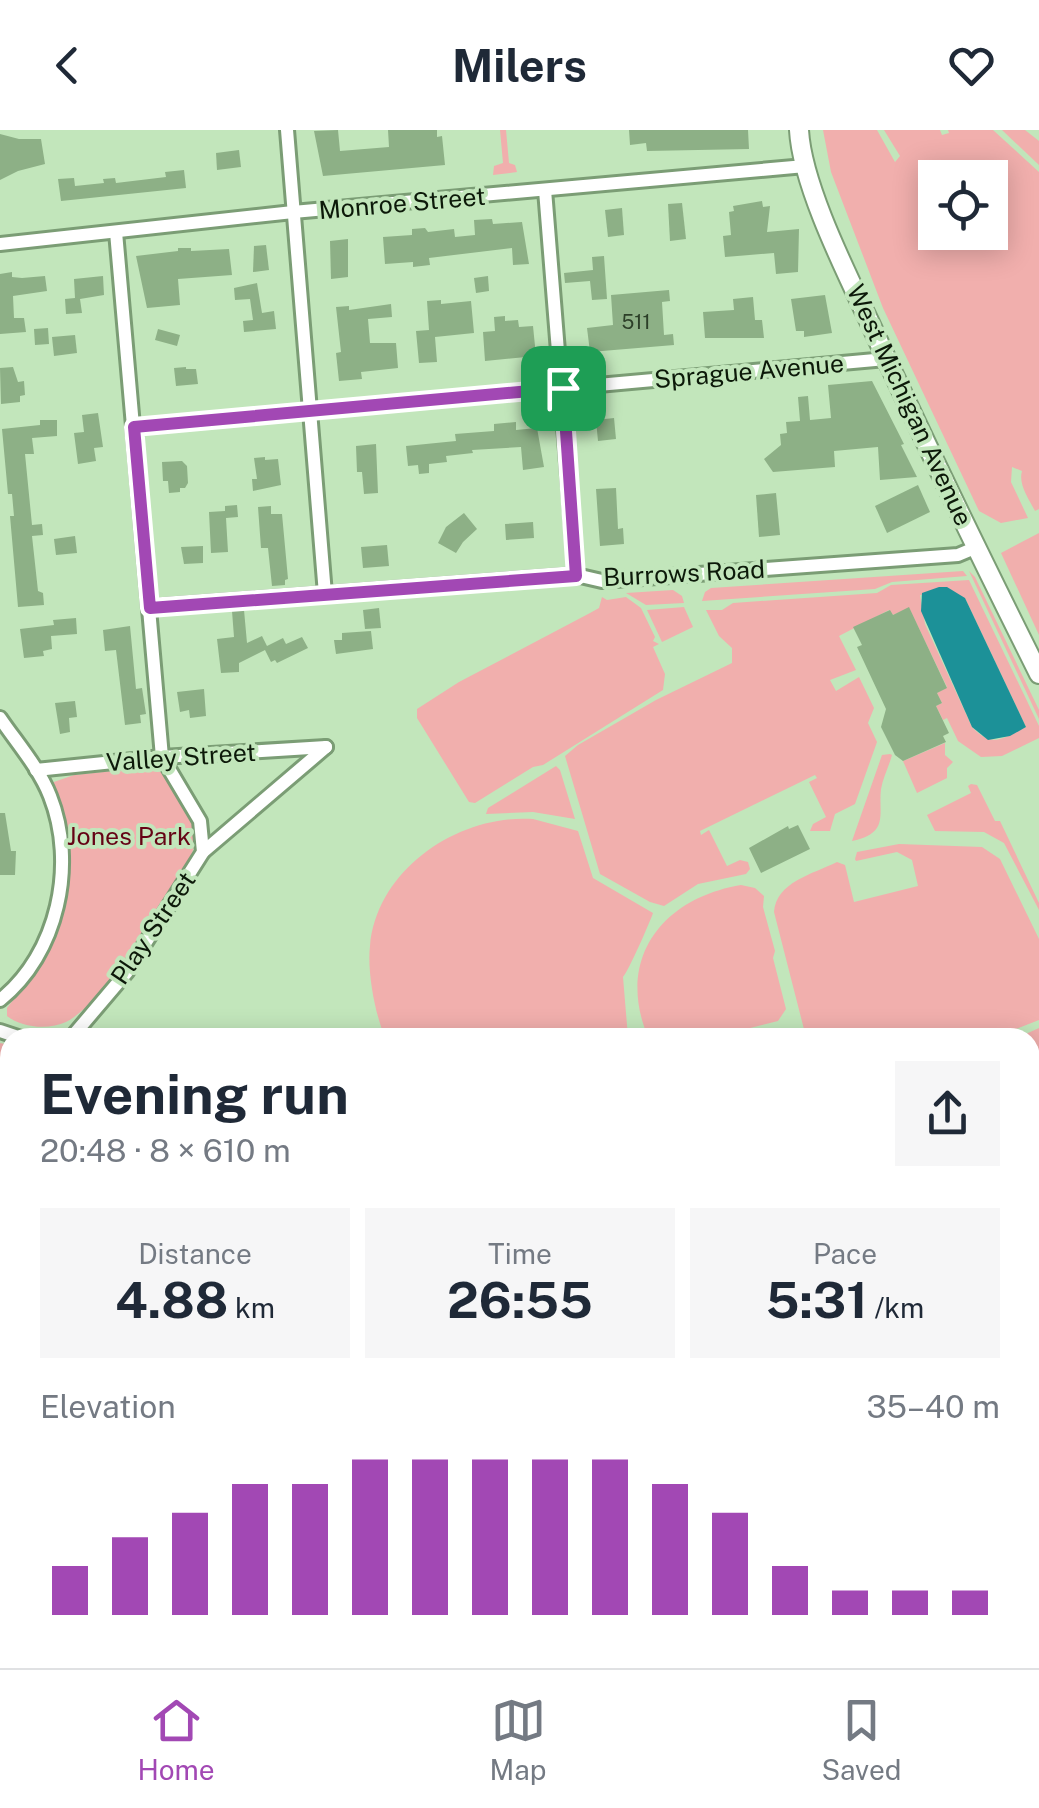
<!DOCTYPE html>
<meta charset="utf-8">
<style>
body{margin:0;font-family:"Public Sans",sans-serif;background:#f6f6f7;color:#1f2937;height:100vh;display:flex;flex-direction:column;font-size:38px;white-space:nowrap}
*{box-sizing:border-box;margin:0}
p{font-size:32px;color:#747a83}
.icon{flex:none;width:55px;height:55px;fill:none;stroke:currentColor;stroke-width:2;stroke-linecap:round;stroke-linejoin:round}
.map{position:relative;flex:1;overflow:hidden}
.drawer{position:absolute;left:0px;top:898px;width:1040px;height:642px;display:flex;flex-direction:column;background:#fff;border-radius:30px 30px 0 0;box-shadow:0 5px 25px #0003}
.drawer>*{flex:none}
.tools{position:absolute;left:918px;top:30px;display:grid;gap:20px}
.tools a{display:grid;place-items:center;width:90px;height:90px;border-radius:0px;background:#fff;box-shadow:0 5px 25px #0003;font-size:50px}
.pin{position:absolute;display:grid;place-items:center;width:85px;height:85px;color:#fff;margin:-42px;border-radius:20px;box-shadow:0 5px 15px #0006}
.round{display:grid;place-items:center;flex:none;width:105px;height:105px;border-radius:0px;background:#f6f6f7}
.overview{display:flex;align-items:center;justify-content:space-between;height:170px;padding:0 40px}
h1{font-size:55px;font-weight:700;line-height:75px}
.metrics{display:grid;grid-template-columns:repeat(3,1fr);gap:15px;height:170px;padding:10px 40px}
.metrics div{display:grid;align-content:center;border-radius:0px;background:#f6f6f7;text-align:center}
.metrics b{font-size:50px;font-weight:700}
.metrics small{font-size:28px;font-weight:400}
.metrics p{font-size:28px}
.chart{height:280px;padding:20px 40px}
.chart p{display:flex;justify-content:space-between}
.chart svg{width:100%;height:180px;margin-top:10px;stroke:#a248b4;stroke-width:6}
header{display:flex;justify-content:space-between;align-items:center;height:130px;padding:0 40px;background:#fff;font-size:45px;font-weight:700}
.tab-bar{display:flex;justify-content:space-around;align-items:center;height:140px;border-top:2px solid #e0e1e3;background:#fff;font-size:28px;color:#747a83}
.tab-bar a{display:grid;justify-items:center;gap:5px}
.tab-bar .active{color:#a248b4}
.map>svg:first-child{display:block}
.green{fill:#f1afad;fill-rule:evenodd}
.water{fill:#1c9198}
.building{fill:#8db086}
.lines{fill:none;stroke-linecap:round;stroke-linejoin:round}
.street-casing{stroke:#7b9d75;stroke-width:18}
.secondary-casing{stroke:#7b9d75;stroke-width:22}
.street{stroke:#fff;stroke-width:12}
.secondary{stroke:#fff;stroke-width:18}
.route-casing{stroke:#fff;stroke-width:20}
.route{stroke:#a248b4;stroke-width:12}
.labels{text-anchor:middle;stroke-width:8;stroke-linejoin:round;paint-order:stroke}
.number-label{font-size:20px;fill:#2c3f28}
.street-label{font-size:25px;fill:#0c1909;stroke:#c2e6bb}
.park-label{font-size:25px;fill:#650315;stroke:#c2e6bb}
</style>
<header><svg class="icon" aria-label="back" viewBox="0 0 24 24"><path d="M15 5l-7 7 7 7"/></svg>Milers<svg class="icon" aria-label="heart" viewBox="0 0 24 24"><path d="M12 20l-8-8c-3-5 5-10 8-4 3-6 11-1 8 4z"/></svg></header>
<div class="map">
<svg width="1039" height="1538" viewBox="0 0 1039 1538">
<rect width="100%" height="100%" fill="#c2e6bb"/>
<g class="green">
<path d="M500,0H506L509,33L515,35L517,42L493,45L494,36L503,33Z"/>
<path d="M823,0H877L895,32L900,26L884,0H940L942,5L949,3L948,0H993L1039,42V379L1035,381C1029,369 1018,354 1022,341L1012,337L1011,352L1028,388L1001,393L979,381L883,178L831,42ZM935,48H990V102H935Z"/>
<path d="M1002,0H1025L1039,11V35Z"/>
<path d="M1039,403V505L1001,423Z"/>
<path d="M963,441L967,446L892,452L875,459L702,471L705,462L711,458Z"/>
<path d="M969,441L975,447L1039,580V589Z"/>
<path d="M969,450L1039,596V608L1002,626L981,627L958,611L947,588L943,590L936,576L942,573L937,563L947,557L909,478L893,485L889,480L839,506L856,540L830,550L836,561L859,547L874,578L868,593L877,612L855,674L835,684L830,701H810L813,694L826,687L809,652L817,648L815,645L700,701L701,705L709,700L727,736L740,730L748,732L750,739L746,744L698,754L664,776L650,772L600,744L565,626L578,615L656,570L732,533V518L719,506L706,480H722L733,473L877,463L891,455ZM920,465L965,468L1026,597C1002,608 993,619 972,597L925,494Z"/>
<path d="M673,460L682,466L684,473L646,475L626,463Z"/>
<path d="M602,467L607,470L626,467L641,478L655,507L653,511L659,514L653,517L665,544L663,560L543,635L533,637L475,673L469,672L417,588V579L459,552L590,483L599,478Z"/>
<path d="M684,477L693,497L662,512L647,480Z"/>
<path d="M945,613V625L953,632L947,638V648L917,663L903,631Z"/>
<path d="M890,624L892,625C889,636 883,648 881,659C878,684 890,703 852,711L882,625Z"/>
<path d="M556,636L560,640L575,689L533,682L486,684L488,678Z"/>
<path d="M151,637C164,640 170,653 177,663C190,681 198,698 193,720C183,758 101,876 66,892C49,900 22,898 7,886V878C34,844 67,799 66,753C65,720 52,687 51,653L74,645Z"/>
<path d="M971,654L977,655L995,691H1000L1039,773V780L1004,713L984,702L935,701L927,685L971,663L968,656Z"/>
<path d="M533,689L578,701L593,748L653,783C650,792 628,842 623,847L628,907H385C375,884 367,841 370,816C377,738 460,684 533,689Z"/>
<path d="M899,714L982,717L1000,729L1039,809V890L995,907H806L774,782C776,752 813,744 837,732L845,735L854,772L918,756L912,730L897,722L856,731L855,729L857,722Z"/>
<path d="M741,755L755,758L764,766L763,777L775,821L773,828L786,879L778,891L726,904L648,907C615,828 663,768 741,755Z"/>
<path d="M1039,898V1057L1030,1059V908L1019,907Z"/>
<path d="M0,913L10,915V1000L0,1048Z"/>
<path d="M1039,1329V1425L1030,1416V1337Z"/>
<path d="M1030,1425L1039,1434V1468L1030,1476Z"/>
<path d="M499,1530H737V1534L708,1538H500Z"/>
</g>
<path class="water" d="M939,457H947L965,468L1026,597L1010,606L988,610L972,597L921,481L922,463Z"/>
<g class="building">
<path d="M338,0L340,21L389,17L388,0H437V7L442,6L445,35L323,46L314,1Z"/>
<path d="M629,0H748L749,19L647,21L646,13L630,15Z"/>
<path d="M0,4L19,9H41L45,34L18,41L0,50Z"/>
<path d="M239,20L241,37L217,40L216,23Z"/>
<path d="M184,40L186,58L61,71L58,49L74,48L75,56L104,53L103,49L115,48L116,53L166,47L165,42Z"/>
<path d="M762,71L763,77L770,76L767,102L799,99L798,142L776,144L774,123L725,127L723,106L731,105L729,82L734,81L733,76Z"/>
<path d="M682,73L686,109L670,111L668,74Z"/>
<path d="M622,78L624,105L608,107L605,80Z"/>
<path d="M492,89L493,94L522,92L529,134L513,135L512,118L429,128L430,135L413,137V132L385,134L383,107L412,105V99L425,98L428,102L454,99L455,107L475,105L474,90Z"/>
<path d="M348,109V147L331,149L330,111Z"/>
<path d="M266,115L269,140L253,142L254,116Z"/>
<path d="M178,118H191V121L229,119L232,145L178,149L180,175L147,178L136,126L178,121Z"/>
<path d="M604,126L607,169L592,170L590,151L565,153L564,143L593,140L592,127Z"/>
<path d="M12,142V147L22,148L45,146L47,161L13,166L14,188H24L26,202L0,204V144Z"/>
<path d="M103,146L104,165L80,169L82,183L66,184L65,169L75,168L74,149Z"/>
<path d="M488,146L489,161L476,163L474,148Z"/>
<path d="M257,153L262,183L274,181L276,199L244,202L243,191L253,190L250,169L235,170L234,158Z"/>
<path d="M669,160L670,171L662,172L664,205L673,204L674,215L590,222L587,198L613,195L611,165Z"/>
<path d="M825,165L832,203L804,207V201H796L791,169Z"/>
<path d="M753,167L755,190H762L764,208H705L703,182L734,180L733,169Z"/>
<path d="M441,170V174L471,171L474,203L435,207L437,232L419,233L416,201L429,200L427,171Z"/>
<path d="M391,174L392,187L368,189L370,213H396L398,238L361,242L362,249L339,251L336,223L341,222L336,177L349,176V180Z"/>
<path d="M505,186V191L518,190L519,197L533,196L536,226L485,231L483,202L495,201L494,187Z"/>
<path d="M48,198L49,214L35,215L34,199Z"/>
<path d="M158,199L180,205L177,216L155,210Z"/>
<path d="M75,205L77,223L54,226L52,207Z"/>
<path d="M13,237L18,252L24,251L25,265L20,266V272L1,274L0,238Z"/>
<path d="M186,237V239H196L198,254L176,256L174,238Z"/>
<path d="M872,251L904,314L901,315L917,347L880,350L878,317L834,321L835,337L773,342L764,329L781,315L780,304L787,303L786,292L800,291L798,267L808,266L810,290L831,288L828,255Z"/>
<path d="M98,283L103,317L94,318L96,331L78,334L74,303L84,302L82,285Z"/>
<path d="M614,288L616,309L598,311L596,290Z"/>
<path d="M40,290H57V306L32,308L34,324H25L32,395L42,394L43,405L32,406L38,461L43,463L44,475L18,477L10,386H14L12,364H8L2,299L40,295Z"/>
<path d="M516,292V300L537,298L544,337L523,340L521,317L472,320L473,323L446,326L447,332L429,334V343L419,344L418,335L408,336L406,316L456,311L455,304L494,301V294Z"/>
<path d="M376,314L378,363L364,364L362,342H357L356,316Z"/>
<path d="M265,327V330L278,329L281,355L253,361L252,349H257L254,328Z"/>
<path d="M182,331L187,336L188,353L185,358H180V362L169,363L168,351H163L162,332Z"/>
<path d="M918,355L930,382L887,403L875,376Z"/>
<path d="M616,358L618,399L623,398L624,414L600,416L596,359Z"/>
<path d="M776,363L780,405L759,407L756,365Z"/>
<path d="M237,375L238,387L226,388L228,422L211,423L209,382L225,381V376Z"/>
<path d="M271,376V384H282L288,449L285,450V455L272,456L268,418H261L258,377Z"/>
<path d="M464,383L477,399L463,412L456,423L438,413L446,397Z"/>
<path d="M533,392L534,408L506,410L505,394Z"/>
<path d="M75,406L77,423L56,425L54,409Z"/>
<path d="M387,415L389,436L363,438L361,417Z"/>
<path d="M203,416V433L184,434L181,417Z"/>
<path d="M909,477L947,558L937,563L942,573L936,576L949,603L943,606L946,612L903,631L895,625L881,597L886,579L857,517L862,515L853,497L890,480L893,485Z"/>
<path d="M379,478L381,498L365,499L363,480Z"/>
<path d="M244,480L247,513L262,506L267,516L283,508L286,514L302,507L308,518L277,533L275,530L271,532L265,520L239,533V542L221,543L217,509L234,507L232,481Z"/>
<path d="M76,488L77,504L51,506L52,519L43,521L44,526L24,528L20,499L54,495L53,490Z"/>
<path d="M130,496L136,559L142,558L146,584L140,585L141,593L125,595L116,520L105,521L103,500Z"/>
<path d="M371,501L373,519L336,524L334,510H342V503Z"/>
<path d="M204,559L206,586L190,588L189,580L180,582L177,562Z"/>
<path d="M75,571L77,587L69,588L70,602L60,604L55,573Z"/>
<path d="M0,683H5L11,721H16L15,745H0Z"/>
<path d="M798,695L810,719L761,743L749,718L788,696L789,699Z"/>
</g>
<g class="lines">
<g class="street-casing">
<g id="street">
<path d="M287,0L325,464"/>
<path d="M545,60L576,445"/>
<path d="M0,114L293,82L805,36"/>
<path d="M133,297L886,229"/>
<path d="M150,477L576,445L602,451L958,425L977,417"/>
<path d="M0,588C17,613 39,638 50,666C77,734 58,824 0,870"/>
<path d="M36,640L162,627L326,617"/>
<path d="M203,722L326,617"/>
<path d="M0,901L21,908"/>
<path d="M71,908L127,842L203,722L200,691L162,627L116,102"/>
<path d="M10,1035C2,1075 0,1166 10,1202"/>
<path d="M1030,1073L1039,1071"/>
<path d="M0,1264L10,1267"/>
<path d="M139,1530L140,1538"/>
<path d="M323,1530V1538"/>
<path d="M746,1538L747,1530"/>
</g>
</g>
<g class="secondary-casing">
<path id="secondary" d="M799,0C802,55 846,142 870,193C924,311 981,428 1039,544"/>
</g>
<use href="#street" class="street"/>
<use href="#secondary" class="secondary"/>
</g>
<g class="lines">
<g class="route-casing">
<path id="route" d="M563,258L576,446L150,478L134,297Z"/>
</g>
<use href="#route" class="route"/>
</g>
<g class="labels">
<g class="number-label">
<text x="636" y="199">511</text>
</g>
<g class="street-label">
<text transform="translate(402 73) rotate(-5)" y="9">Monroe Street</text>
<text transform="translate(749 241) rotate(-5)" y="9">Sprague Avenue</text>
<text transform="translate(910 275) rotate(65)" y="9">West Michigan Avenue</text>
<text transform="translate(684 443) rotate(-3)" y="9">Burrows Road</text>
<text transform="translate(181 627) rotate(-4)" y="9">Valley Street</text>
<text transform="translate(153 798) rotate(-56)" y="9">Play Street</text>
</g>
<g class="park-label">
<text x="129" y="715">Jones Park</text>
</g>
</g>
</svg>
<div class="tools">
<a><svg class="icon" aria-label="locate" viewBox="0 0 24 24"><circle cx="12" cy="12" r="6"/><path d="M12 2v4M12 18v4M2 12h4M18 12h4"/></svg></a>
</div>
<div class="pin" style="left:563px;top:258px;background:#1e9e55"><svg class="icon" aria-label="arrive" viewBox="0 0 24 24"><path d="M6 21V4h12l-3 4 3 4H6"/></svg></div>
<section class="drawer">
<div class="overview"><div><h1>Evening run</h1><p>20:48 · 8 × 610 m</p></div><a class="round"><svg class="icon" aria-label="share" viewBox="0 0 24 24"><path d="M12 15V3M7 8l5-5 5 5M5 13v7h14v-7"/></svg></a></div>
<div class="metrics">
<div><p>Distance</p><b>4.88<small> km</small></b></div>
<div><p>Time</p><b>26:55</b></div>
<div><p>Pace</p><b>5:31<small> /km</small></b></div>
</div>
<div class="chart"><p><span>Elevation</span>35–40 m</p>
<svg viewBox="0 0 160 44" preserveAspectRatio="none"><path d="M5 44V32M15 44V25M25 44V19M35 44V12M45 44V12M55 44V6M65 44V6M75 44V6M85 44V6M95 44V6M105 44V12M115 44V19M125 44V32M135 44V38M145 44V38M155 44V38"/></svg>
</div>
</section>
</div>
<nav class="tab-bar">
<a class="active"><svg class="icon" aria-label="home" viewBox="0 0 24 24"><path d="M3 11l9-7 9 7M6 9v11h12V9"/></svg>Home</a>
<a><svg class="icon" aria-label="map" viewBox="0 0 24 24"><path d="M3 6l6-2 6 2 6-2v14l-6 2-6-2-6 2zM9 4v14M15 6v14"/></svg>Map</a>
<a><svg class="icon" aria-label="saved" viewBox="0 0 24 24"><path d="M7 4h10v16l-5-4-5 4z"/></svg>Saved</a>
</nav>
